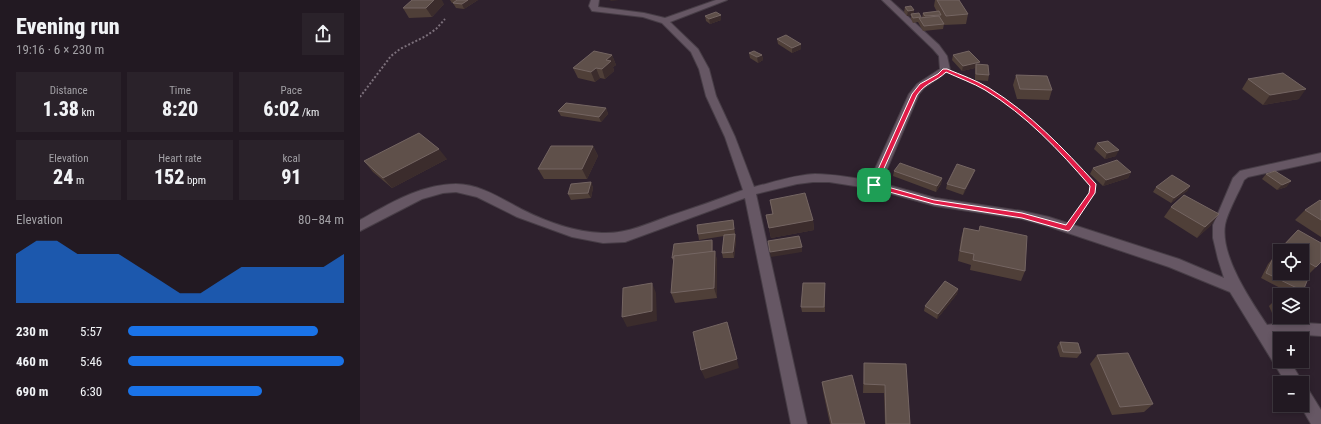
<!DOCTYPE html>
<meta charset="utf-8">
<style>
body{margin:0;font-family:"Roboto Condensed",sans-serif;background:#2a222a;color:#f1f3f6;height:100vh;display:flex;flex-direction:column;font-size:15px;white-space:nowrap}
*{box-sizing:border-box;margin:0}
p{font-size:13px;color:#a2a0a5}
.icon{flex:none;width:22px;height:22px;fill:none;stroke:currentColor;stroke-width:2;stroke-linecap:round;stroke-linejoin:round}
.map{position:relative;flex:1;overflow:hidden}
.details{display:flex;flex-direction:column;background:#221922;width:360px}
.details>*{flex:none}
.controls{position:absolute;left:913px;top:244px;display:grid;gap:8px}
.controls a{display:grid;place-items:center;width:36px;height:36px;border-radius:0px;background:#221922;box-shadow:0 2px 6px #0003,0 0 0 1px #3f3840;font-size:20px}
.pin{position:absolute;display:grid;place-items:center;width:34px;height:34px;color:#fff;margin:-17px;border-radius:8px;box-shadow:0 2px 6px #0006}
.round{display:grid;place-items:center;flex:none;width:42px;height:42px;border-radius:0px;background:#2a222a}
.summary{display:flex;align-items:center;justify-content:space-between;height:68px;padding:0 16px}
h1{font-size:22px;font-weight:800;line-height:30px}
.figures{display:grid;grid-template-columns:repeat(3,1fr);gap:6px;height:68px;padding:4px 16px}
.figures div{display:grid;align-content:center;border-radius:0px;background:#2a222a;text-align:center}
.figures b{font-size:20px;font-weight:800}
.figures small{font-size:11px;font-weight:400}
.figures p{font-size:11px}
.chart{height:112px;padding:8px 16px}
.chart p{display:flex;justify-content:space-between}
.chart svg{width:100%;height:72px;margin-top:4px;fill:#1a73e8;opacity:.7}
ul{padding:0 16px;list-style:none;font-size:13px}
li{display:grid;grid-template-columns:64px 48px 1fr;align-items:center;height:30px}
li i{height:10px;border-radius:5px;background:#1a73e8}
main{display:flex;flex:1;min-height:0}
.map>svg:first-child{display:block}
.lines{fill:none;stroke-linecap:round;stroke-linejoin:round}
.street-casing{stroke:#473d46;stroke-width:2}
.path-far1{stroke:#7c707b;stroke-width:2;stroke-dasharray:2 2;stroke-linecap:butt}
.path{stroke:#7c707b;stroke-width:2.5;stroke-dasharray:3 3;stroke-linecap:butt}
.street{fill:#665764;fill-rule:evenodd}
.wall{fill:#4f3f38;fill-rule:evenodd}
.shaded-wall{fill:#3b2c2c}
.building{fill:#5f504a;stroke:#746562}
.route{fill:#e11d48;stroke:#fff;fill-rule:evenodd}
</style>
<main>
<section class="details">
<div class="summary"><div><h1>Evening run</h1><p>19:16 · 6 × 230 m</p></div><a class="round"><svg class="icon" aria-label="share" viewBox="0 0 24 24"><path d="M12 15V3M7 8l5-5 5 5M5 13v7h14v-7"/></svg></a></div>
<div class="figures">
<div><p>Distance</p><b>1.38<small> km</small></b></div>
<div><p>Time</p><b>8:20</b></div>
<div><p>Pace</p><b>6:02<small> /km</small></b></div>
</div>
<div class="figures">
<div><p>Elevation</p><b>24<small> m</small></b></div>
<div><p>Heart rate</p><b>152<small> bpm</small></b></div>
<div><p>kcal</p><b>91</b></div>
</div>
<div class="chart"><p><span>Elevation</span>80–84 m</p>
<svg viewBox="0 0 160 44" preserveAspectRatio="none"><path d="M0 44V14L10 6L20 6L30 14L40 14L50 14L60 22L70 30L80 38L90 38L100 30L110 22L120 22L130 22L140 22L150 22L160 14V44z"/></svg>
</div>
<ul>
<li><b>230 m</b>5:57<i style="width:88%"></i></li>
<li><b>460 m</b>5:46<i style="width:100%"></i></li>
<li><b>690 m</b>6:30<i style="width:62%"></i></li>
</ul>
</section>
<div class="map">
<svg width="961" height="424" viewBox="0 0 961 424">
<rect width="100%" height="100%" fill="#2e212d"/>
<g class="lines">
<g class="street-casing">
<g id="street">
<path d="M231,0H239L238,7L284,13L305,18L356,0H367L310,22L338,49L349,69L356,96L375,137L394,187C414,182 434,175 455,174C473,174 492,178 510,180L549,94L557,84L580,69L579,56L573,49L522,0H530L579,45L587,56L590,70L564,88L559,94L521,183L575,198L662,211L689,217L819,259L864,278L858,259L853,238V225L873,178L880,171L884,170L961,153V161L888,177L884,180C879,192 867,213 865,225C860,256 891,301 907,325L929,322L961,324V336L929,334L915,337L920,345V361H930L943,383L942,385V383H926L870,292L809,267L687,226L662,219L575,206L514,189L469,182H453L437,184L396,194L447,424H431L385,198L265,242L243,243L212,237L157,217L117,197L96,192L83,193L62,199L0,231V220C29,204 61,184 96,184C120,184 142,199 163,210C187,222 215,232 242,233C266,234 287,224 309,216C334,208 359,199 383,190L365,137L346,96L339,69L331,52L302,23L283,17L232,11L229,6Z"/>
<path d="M942,386L948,389L961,410V424H951L940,405H942Z"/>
</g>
</g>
<g class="path-far1">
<path d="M597,75L617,84L653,107"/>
<path d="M0,97L31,56L40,49L66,36L76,29L85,19"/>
</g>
<path class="path" d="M652,106L688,136L733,185L732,193L717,214"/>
<use href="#street" class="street"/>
</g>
<g class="wall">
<path d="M90,0H118L104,9L96,8L93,3H92Z"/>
<path d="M575,0H599L608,14L606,24L584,25V24L583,29L563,31L558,22L553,23L551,19V16H547L544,12L545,7L554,10V14L562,18L563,13L577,12L574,6Z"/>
<path d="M84,4L72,17L49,18L43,8Z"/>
<path d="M345,16L361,20L350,24L346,21Z"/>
<path d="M417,39L441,44V49L432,53L418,44Z"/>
<path d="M389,53L402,55L403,60L398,63L390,58Z"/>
<path d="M252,55L256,65L253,67L254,71L245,79L240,78L235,82L218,78L213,68Z"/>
<path d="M593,55L619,64L629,75L628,81L615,80V68L602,71L592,60Z"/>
<path d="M656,75L692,90L689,100L657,99L653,85Z"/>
<path d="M888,79L939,99L903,105L882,89Z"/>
<path d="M246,108L248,114L241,122L201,116L198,111Z"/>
<path d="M737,143L756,156L745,159L734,149Z"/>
<path d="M233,146L238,156L227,179H184L178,169Z"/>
<path d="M87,159L32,188L13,172L4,161Z"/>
<path d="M733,168L771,172L768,178L743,186L730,174Z"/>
<path d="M534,171L582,178L581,184L576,192L533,176Z"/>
<path d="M906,174L931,181L926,187L917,190L902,179Z"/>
<path d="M613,175L603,195L586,189L587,184Z"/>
<path d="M231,182L233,188L231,198L211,200L208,194Z"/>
<path d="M830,186L827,191L811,203L793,192L796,187Z"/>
<path d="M410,200L453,220L454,230L411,238L406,215L412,214Z"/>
<path d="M961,201V237L935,220L945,210Z"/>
<path d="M811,207L851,225L837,238L804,217Z"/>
<path d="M373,220L376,240L374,258H363L362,253L364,236L339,240L338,234Z"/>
<path d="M620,226L665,271L661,281L610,270L611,265L598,261L601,238L604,228L619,231Z"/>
<path d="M938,230L956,267L948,275L943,291L939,295H934L901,278L908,264L913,258L915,259L912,257ZM920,251H942V273H920Z"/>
<path d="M352,240L353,246V251H355L357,261V298L315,303L311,293L313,261L312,258Z"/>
<path d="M465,288V312H442L441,307Z"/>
<path d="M598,289L597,294L577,319L564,311L565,306Z"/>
<path d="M914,301L920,302V315L912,313L909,306Z"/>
<path d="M700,342L721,353L717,358L700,357L697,347Z"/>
<path d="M737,355L793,404L784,412L752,415L730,364Z"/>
<path d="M504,363L546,364L550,424H525L524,393H503Z"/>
<path d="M462,382L505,424H470L463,391Z"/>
</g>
<g class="shaded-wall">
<path d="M74,0H82L84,4L72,17L66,8Z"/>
<path d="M108,0H118L104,9L102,4Z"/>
<path d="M250,0H259L251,1Z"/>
<path d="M554,10V15L551,14V16H547L548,11Z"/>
<path d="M361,15V20L350,24L349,19Z"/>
<path d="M441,44V49L432,53V48Z"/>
<path d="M252,55L256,65L253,67L254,71L245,79L242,69L246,60Z"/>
<path d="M402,55L403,60L398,63L397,57Z"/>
<path d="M620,62L619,67L616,64L615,68L602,71L603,66Z"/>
<path d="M236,68L240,78L235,82L231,72Z"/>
<path d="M946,89L939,99L903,105L910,95Z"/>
<path d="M246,108L248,114L241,122L239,117Z"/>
<path d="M233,146L238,156L227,179L222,169Z"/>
<path d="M79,149L87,159L32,188L23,178Z"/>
<path d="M759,150L756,156L745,159L747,153Z"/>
<path d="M615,170L613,175L603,195L605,189Z"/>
<path d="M771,172L768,178L743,186L746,180Z"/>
<path d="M582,178L581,184L576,192L577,186Z"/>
<path d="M931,181L926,187L917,190L922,185Z"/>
<path d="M231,182L233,188L231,198L228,193Z"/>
<path d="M830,186L827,191L811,203L814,198Z"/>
<path d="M859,214L851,225L837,238L845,227Z"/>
<path d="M453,220L454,230L411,238L409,228Z"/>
<path d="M375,234L376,240L374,258L373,252Z"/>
<path d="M352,240L353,246V258L352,253Z"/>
<path d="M442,247V252L411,257L410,252Z"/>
<path d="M355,251L357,261V298L354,288Z"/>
<path d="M292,283L296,293L297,321L267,327L262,317Z"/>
<path d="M598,289L597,294L577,319L578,314Z"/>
<path d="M370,331L379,368L345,379L341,370Z"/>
</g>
<g class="building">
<path d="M52,0H74L66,8H43Z"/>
<path d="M97,0H108L102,4L93,3Z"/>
<path d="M577,0H599L608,14L586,16Z"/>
<path d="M551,6L554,10L548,11L545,7Z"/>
<path d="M579,11L581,15L565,16L563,13Z"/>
<path d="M356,12L361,15L349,19L345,16Z"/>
<path d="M559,13L561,17L553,18L551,14Z"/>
<path d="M579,16L584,24L564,26L559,18Z"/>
<path d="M426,35L441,44L432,48L417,39Z"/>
<path d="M234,51L252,55L246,60L251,61L242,69L236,68L231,72L213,68Z"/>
<path d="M394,51L402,55L397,57L389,53Z"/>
<path d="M609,51L620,62L603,66L593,55Z"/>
<path d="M616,64L628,65L629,75L616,74Z"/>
<path d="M923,73L946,89L910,95L888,79Z"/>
<path d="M656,75L687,76L692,90L660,89Z"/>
<path d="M206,103L246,108L239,117L198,111Z"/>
<path d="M59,133L79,149L23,178L4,161Z"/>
<path d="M748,141L759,150L747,153L737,143Z"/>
<path d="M191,146H233L222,169H178Z"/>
<path d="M757,160L771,172L746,180L733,168Z"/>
<path d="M540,163L582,178L577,186L534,171Z"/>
<path d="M597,164L615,170L605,189L587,184Z"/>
<path d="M915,171L931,181L922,185L906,174Z"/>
<path d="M812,175L830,186L814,198L796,187Z"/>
<path d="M231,182L228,193L208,194L211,184Z"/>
<path d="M445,193L453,220L409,228L406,215L413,214L410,200Z"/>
<path d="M824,195L859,214L845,227L811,207Z"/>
<path d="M960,200L961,201V220L945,210Z"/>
<path d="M373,220L374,229L338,234L337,225Z"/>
<path d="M620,226L667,236L665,271L613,260L614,254L600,251L604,228L619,231Z"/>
<path d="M938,230L961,243V262L956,267L942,259V251H929L922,247Z"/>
<path d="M375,234L373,252L362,253L364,235Z"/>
<path d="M439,236L442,247L410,252L408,241Z"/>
<path d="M352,240V252L314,256V258H312L314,244Z"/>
<path d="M355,251L354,288L311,293L314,256Z"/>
<path d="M913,258L920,261V273H942V272L949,276L943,291L906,273Z"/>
<path d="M585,281L598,289L578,314L565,306Z"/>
<path d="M292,283V311L262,317L263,288Z"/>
<path d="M443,283H465L464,307H441Z"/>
<path d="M914,301L920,302V309L917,308Z"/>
<path d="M367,322L377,359L341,370L333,332Z"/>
<path d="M700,342L718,343L721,353L703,352Z"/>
<path d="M768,353L793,404L760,407L737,355Z"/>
<path d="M504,363L546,364L550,424H526L525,385L504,384Z"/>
<path d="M492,375L505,424H472L462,382Z"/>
</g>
<path class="route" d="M583,69H587C601,75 616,80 629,88C670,113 703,148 736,184L735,193L710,230L708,231L662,218L574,204L511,187V185L552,94L560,84L578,74ZM586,72C599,78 613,83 625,90C666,115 699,150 730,186L729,193L706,225L662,213L574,200L517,184L557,95C566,82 576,82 586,72Z"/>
</svg>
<div class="controls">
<a><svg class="icon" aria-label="locate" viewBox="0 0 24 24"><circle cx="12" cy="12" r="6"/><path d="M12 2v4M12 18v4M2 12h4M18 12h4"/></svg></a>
<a><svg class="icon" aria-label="layers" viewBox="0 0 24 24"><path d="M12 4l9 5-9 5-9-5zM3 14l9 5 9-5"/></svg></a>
<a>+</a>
<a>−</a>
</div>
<div class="pin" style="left:514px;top:185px;background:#1e9e55"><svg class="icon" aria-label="arrive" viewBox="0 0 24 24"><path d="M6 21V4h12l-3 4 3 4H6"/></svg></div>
</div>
</main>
